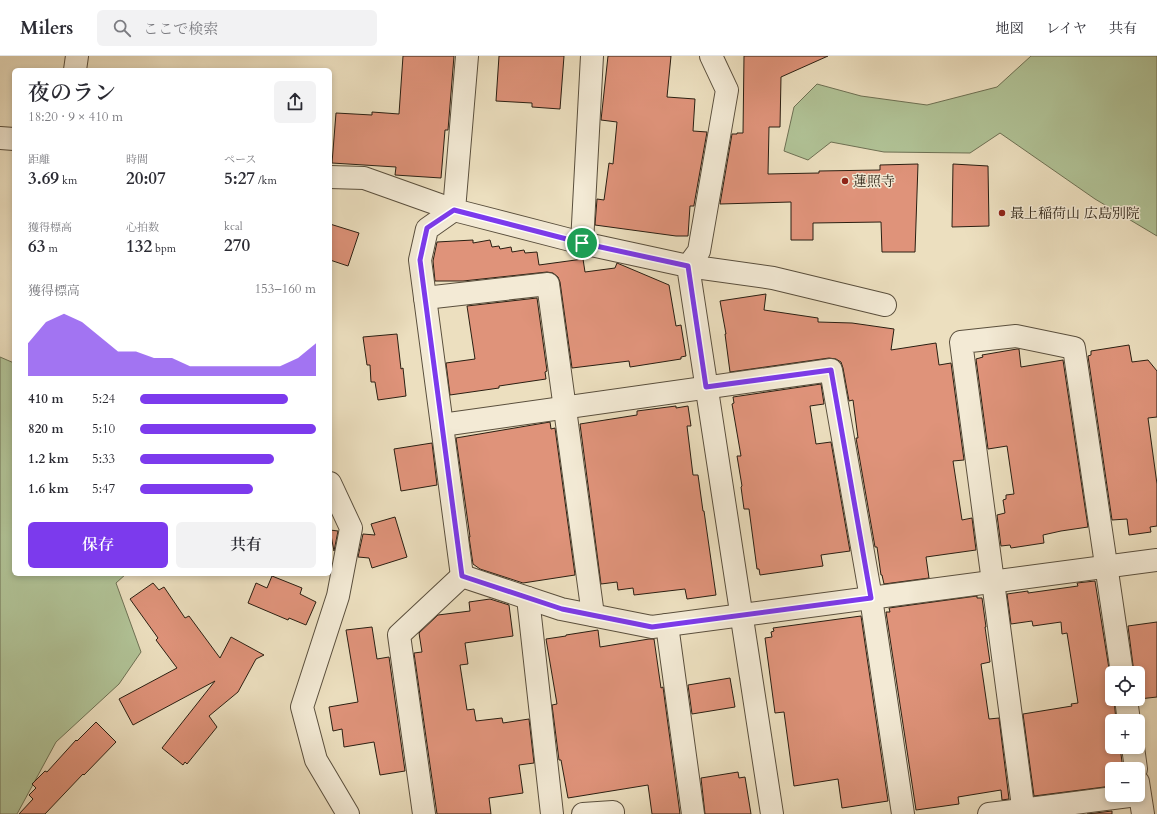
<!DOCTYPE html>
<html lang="ja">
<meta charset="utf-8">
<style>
body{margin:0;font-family:Cardo,"Noto Serif JP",serif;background:#f2f2f3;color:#2b2b33;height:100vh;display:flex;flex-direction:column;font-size:15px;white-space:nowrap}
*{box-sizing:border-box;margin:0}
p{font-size:13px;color:#7c7c81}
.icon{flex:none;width:22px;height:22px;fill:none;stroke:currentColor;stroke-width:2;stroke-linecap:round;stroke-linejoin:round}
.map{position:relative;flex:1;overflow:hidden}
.details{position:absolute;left:12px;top:12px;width:320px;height:508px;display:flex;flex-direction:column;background:#fff;border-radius:6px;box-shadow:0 2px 6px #0003}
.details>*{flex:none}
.tools{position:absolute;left:1105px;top:610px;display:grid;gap:8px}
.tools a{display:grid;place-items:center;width:40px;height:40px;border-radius:6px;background:#fff;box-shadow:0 2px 6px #0003;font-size:20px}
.pin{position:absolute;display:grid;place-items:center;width:34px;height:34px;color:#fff;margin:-17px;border:2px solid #fff;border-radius:50%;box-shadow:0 1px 4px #0007}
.round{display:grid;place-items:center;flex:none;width:42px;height:42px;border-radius:6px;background:#f2f2f3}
.head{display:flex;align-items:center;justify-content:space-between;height:68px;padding:0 16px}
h1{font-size:22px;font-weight:600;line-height:30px}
.stats{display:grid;grid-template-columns:repeat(3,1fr);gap:6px;height:68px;padding:4px 16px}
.stats div{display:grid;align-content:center}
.stats b{font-size:17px;font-weight:600}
.stats small{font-size:11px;font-weight:400}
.stats p{font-size:11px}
.chart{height:112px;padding:8px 16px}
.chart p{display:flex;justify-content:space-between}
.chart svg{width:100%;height:72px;margin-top:4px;fill:#7c3aed;opacity:.7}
.primary-button{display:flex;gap:8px;margin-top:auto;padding:8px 16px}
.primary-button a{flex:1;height:46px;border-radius:6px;background:#7c3aed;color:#fff;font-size:16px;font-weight:600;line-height:46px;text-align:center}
.primary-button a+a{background:#f2f2f3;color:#2b2b33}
ul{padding:0 16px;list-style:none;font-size:13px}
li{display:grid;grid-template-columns:64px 48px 1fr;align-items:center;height:30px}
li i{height:10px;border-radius:5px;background:#7c3aed}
header{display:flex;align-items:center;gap:24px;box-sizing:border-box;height:56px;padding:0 20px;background:#fff;border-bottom:1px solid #e1e1e2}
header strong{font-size:19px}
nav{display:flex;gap:22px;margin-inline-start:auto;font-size:14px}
.search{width:280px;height:36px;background:#f2f2f3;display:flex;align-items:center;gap:10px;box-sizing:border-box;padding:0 14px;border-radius:6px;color:#7c7c81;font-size:15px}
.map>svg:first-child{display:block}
.green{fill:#b1c397;stroke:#6e7154}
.building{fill:#df937a;stroke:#2a1f12}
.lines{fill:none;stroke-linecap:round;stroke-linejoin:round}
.street-casing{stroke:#5a4f3d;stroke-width:24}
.street{stroke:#f3ead5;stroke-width:22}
.route-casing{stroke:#fff;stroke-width:8}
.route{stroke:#7c3aed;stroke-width:5}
.poi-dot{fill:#8f2418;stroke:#f3ead5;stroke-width:1.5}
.labels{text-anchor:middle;stroke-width:3;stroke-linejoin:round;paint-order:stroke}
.poi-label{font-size:14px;fill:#2a1f12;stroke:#f3ead5;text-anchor:start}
</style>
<header>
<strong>Milers</strong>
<div class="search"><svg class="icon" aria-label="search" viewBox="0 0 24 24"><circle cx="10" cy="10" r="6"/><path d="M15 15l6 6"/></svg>ここで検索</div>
<nav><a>地図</a><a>レイヤ</a><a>共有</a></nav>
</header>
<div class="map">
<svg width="1157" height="758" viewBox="0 0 1157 758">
<rect width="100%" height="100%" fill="#ecdfbf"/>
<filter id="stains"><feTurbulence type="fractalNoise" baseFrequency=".005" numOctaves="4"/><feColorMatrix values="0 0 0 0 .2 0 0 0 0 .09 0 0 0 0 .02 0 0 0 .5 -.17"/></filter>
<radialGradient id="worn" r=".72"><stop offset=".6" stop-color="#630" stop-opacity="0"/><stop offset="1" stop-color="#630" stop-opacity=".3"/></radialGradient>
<g class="green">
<path d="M1031,0H1157V180L1095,143L1000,77L970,97L884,96L831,86L808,104L784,95L794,51L817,28L861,40L927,49L997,31Z"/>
<path d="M0,301L14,307V518H126L116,527L141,596L119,628L56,686L17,758H0Z"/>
</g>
<g class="building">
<path d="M403,0H454L448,74H445L441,122L395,119L396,111L332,107L336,57L372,59V56L399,58Z"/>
<path d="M499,0H564L560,53L532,51V47L496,45Z"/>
<path d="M608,0H671L667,41L695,43L693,75L707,76L694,149V150H690L688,180H676L595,169L597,143L604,144L609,107L613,108L617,66L601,64Z"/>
<path d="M744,0H828L781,21L780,71H769L768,118L819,117V115L880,114V109L918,108L915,196H882L881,166L813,167V184H791V146L720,148L732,78H737V77H743Z"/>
<path d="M953,108L988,110L989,170L952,171Z"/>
<path d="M330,168L359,177L348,210L330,204Z"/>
<path d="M473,184V187L490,184L492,191L499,190L500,193L511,191L512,196L524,194L525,197L537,196L539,209L583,203L585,216L615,212L617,207L669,229L676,270L681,269L686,300L681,301V303L630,311L629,305L572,312L560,226L558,221L553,217L547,216L463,225H435L433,205L437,186Z"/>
<path d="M766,238L764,254L818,262V266L852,267L894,273L891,294L936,287L939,309L951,307L964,404L953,405L962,464L972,462L976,494L926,501L929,522L884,528L882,519H881L877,491H875L856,382H858L853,344L849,345L843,312L841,306L836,303L829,302L730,316L725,278H726L720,245Z"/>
<path d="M537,242L547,315L545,316L546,323L499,330V332L450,339L446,307L475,303L467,250Z"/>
<path d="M397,278L401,313L403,312L406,340L378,344L375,326H371L370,309H367L363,281Z"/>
<path d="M1129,289L1132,306L1148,304L1157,315V361L1148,362L1157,428V470L1150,471L1151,476L1129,479L1127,463L1112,464L1088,300L1091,299V295Z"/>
<path d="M1017,293H1019L1021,311L1063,304L1088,471L1061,475L1043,479L1044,487L1011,492L1010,489L1001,490L997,459L1005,457L1003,444L1006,443V439L1014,438L1007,390L988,393L976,303L983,301L982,299Z"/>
<path d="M821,328L824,348L810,350L816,388L831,386L850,495L821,499L823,510L760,519L759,513H757L749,453H744L741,431L742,430L737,400H741L732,348L734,347L733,341Z"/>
<path d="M676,350V352L688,350L691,370H687L693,419H698L703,455H704L716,539L687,543L685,533L634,539L633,532L618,534L617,526L601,528L580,368L637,359V355Z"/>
<path d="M550,366L551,373L555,372L575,519L523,527L480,513L473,508L469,481H470L456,382Z"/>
<path d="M432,387L437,429L401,435L394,393Z"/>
<path d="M395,461L407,501L372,512L369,502L358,501L363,478L375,479L371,468Z"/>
<path d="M330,474L338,475L334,495Z"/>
<path d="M272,520L302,532L300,538L316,546L306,569L289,562L288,564L248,547L256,527L267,532Z"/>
<path d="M1095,525L1110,619L1112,624V643H1114L1116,665H1112V691H1120L1123,713H1112V730L1034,740L1023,658L1072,650L1071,648L1078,647L1067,577L1062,578L1061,566L1033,570L1032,565L1011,568L1007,538L1028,535V537L1078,530L1077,527Z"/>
<path d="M153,527L159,534L164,531L185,562L189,560L220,602L231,581L264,599L256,603L238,636L209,660L217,671L187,708L185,706L183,709L162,692L215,625L133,669L119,643L177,612L156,584L158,582L130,543Z"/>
<path d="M977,540V542H982L986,571H985L990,606L981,608L989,663L999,662L1009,743L1002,744L1001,734L958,741L959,748L916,754L886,556H890L889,552Z"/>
<path d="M490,543L509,549L513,580L465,587L468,608L460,609L467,654L474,653L476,665L502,662L503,667L529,663L534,707L519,709L523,737L489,742L491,758H437L414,597L422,596L419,577L438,559L470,555L469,546Z"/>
<path d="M861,560L888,745L842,752L838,723L794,730L784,656L775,657L765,582L772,581L771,576L774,575L773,572Z"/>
<path d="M1157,566V641L1139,643L1138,617H1134L1128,570Z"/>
<path d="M372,571L377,603L389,601L405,715L380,719L374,686L344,691L342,673L333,675L329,651L358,646L346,574Z"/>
<path d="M598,574L600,591L649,583H654L661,632L663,631L680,758H652L648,729L568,742L561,704H559L552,649L557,648L546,583L566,580V579Z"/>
<path d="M730,622L735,651L692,658L688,629Z"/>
<path d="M96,666L116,686L84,719L83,718L45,758H19L33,743L29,739L36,732L32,728L45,715L47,716L76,684L77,685Z"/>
<path d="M738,716L739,722L745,721L751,758H705L701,722Z"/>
<path d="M1112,755V758H1087Z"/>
</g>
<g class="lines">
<g class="street-casing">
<g id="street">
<path d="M467,0L454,154L582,187L688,210L772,758"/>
<path d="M711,0L727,34L699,195L688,210L773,222L885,249"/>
<path d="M75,14L77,0"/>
<path d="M0,82L14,83"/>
<path d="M330,121L364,122L454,154"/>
<path d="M454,154L427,173L420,204L462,520"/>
<path d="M582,187L592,0"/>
<path d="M425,242L548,228L593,559"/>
<path d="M442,369L831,314L871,542L903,758"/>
<path d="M330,427L351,472L338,540L302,651L316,704L348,758"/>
<path d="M528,542L552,758"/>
<path d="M667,569L693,758"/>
<path d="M1126,643L1129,665"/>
<path d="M1133,691L1136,713"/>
<path d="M1138,726L1143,758"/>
<path d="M424,758L399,579L462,520L561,553L652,571L1157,504"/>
<path d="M583,758L613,756V758"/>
<path d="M989,758L1137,739"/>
<path d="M1024,758L961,286L1016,280L1074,292L1122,617"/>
</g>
</g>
<use href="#street" class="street"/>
</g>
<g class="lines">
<g class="route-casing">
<path id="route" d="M454,154L582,187L688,210L706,331L831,314L871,542L652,571L562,553L462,520L420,204L427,172Z"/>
</g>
<use href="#route" class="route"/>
</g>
<g class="poi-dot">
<circle cx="845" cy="125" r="4"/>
<circle cx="1002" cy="157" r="4"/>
</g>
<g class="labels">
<g class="poi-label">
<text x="853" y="130">蓮照寺</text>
<text x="1010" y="162">最上稲荷山 広島別院</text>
</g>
</g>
<rect width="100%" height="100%" filter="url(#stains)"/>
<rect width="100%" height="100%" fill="url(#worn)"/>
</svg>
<div class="tools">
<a><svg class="icon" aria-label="locate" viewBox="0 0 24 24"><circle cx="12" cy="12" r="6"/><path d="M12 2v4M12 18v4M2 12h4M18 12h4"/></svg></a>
<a>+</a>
<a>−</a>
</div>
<div class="pin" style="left:582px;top:187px;background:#1e9e55"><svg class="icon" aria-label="arrive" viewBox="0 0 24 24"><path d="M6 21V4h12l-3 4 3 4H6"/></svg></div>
<section class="details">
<div class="head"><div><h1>夜のラン</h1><p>18:20 · 9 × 410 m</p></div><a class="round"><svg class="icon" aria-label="share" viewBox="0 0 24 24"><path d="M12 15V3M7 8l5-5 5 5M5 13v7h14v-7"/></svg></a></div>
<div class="stats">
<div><p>距離</p><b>3.69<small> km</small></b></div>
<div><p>時間</p><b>20:07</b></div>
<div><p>ペース</p><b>5:27<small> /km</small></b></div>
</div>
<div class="stats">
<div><p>獲得標高</p><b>63<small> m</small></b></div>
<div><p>心拍数</p><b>132<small> bpm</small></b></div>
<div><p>kcal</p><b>270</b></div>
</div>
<div class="chart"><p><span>獲得標高</span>153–160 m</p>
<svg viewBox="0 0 160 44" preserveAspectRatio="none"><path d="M0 44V24L10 11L20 6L30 11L40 20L50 29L60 29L70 33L80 33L90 38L100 38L110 38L120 38L130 38L140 38L150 33L160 24V44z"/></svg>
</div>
<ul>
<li><b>410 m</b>5:24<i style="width:84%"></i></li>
<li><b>820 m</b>5:10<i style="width:100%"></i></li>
<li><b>1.2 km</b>5:33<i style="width:76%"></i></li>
<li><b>1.6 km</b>5:47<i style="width:64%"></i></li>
</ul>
<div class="primary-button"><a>保存</a><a>共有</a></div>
</section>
</div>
